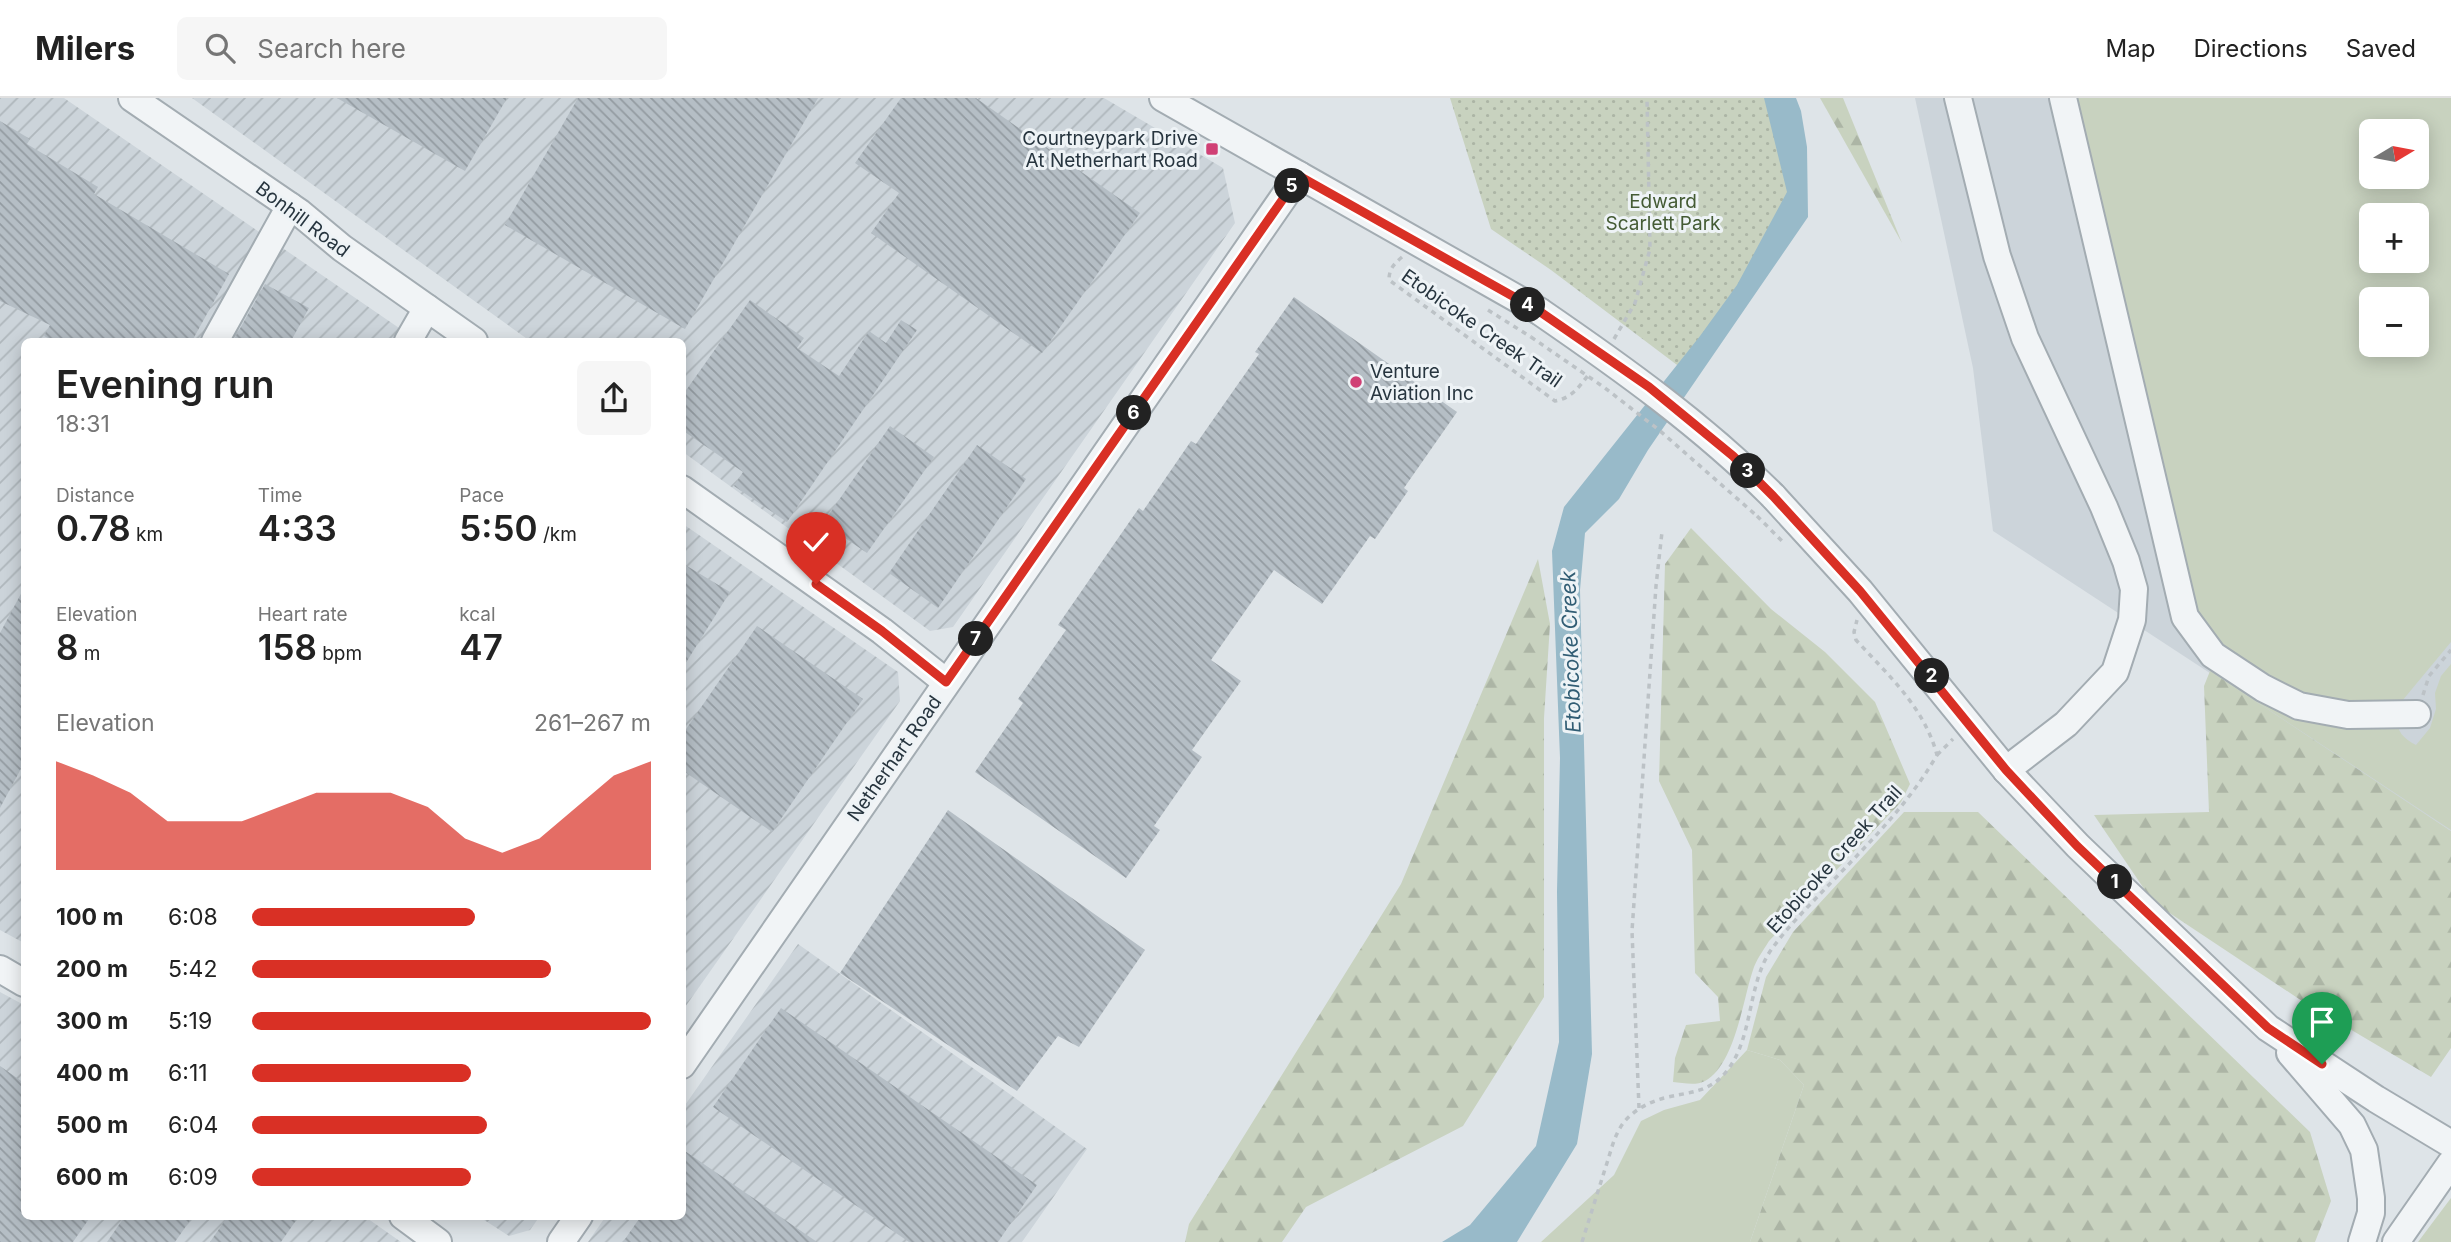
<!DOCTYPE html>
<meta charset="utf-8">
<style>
body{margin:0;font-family:Inter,sans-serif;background:#f6f6f6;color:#222;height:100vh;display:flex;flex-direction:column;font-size:26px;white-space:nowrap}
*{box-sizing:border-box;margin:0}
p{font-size:23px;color:#767676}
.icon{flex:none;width:38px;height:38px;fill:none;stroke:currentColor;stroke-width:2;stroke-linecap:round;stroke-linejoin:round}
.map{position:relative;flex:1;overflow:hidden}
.details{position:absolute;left:21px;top:240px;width:665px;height:882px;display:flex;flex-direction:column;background:#fff;border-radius:10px;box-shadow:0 4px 18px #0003}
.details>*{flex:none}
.needle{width:46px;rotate:80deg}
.tools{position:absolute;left:2359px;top:21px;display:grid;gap:14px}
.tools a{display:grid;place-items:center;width:70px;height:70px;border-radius:10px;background:#fff;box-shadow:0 4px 18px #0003;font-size:35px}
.pin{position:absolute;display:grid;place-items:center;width:60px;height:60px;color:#fff;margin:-72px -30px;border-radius:50% 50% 50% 0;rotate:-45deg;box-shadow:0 0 7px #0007}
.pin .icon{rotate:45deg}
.km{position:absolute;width:35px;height:35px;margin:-18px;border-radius:50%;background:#222;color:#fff;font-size:19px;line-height:35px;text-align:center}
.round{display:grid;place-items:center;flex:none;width:74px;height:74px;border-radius:10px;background:#f6f6f6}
.overview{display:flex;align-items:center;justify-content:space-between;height:119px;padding:0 35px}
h1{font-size:38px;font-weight:600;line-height:52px}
.metrics{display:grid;grid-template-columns:repeat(3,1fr);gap:10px;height:119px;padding:7px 35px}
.metrics div{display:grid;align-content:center}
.metrics b{font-size:35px;font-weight:600}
.metrics small{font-size:19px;font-weight:400}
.metrics p{font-size:19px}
.chart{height:196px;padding:14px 35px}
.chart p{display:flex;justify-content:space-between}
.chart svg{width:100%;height:126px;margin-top:7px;fill:#d93025;opacity:.7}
ul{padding:0 35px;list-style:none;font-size:23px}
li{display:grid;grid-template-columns:112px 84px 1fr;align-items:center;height:52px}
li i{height:18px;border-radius:9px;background:#d93025}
header{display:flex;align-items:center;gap:42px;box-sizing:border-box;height:98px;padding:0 35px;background:#fff;border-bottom:2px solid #e0e0e0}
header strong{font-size:33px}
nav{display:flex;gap:38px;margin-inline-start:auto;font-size:24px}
.search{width:490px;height:63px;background:#f6f6f6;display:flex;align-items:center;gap:18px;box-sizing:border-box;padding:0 24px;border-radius:10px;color:#767676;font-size:26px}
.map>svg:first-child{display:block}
.built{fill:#ccd4da;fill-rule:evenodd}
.industrial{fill:url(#industrial-furrows)}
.green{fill:#c8d2bf;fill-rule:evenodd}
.forest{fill:url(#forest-firs)}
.park{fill:url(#park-dots)}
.water{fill:#98bac9}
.building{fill:url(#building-back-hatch)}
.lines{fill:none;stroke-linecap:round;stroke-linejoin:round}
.minor-casing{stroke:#a3acb2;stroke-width:30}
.path{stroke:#bcc2c6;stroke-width:3.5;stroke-dasharray:5 5;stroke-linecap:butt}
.minor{stroke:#f1f4f6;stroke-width:26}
.minor-bridge-casing{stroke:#a3acb2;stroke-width:30;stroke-linecap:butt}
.path-bridge{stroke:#bcc2c6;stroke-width:3.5;stroke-dasharray:5 5;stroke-linecap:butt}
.minor-bridge{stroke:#f1f4f6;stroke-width:26}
.route-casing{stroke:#fff;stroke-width:14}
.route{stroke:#d93025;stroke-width:9}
.poi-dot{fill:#d04075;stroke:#eef3f6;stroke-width:2.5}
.labels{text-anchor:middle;stroke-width:6;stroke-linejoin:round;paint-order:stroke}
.poi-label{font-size:19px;fill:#27353f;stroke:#eef3f6;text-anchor:end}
.park-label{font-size:19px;fill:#445b34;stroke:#eef3f6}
.street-label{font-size:19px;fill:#27353f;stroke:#eef3f6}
.water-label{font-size:21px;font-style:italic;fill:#315d74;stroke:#eef3f6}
</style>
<header>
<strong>Milers</strong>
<div class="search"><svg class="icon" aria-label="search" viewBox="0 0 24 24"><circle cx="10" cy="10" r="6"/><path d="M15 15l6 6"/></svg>Search here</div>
<nav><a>Map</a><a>Directions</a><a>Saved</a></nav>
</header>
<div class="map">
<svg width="2451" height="1144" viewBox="0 0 2451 1144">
<defs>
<pattern id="industrial-furrows" width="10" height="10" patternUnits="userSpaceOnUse" patternTransform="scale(1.75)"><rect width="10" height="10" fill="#ccd4da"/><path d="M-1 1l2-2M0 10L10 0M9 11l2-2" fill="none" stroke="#afb7bc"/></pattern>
<pattern id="forest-firs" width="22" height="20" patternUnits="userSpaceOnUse" patternTransform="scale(1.75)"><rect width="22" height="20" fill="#c8d2bf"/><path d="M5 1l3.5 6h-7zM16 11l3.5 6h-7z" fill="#acb5a5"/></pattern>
<pattern id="park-dots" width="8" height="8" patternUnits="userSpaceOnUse" patternTransform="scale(1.75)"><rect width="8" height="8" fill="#c8d2bf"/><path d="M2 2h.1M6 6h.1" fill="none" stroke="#acb5a5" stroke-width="1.8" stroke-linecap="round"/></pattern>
<pattern id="building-back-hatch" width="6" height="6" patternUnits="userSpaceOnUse" patternTransform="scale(1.75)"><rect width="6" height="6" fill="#b5bec5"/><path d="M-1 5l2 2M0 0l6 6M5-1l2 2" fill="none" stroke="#939ba1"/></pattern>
</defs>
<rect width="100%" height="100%" fill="#dee4e8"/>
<path class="built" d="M1915,0H2451V733L1993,433L1973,270ZM2371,33H2417V79H2371ZM2371,117H2417V163H2371ZM2371,201H2417V247H2371Z"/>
<g class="industrial">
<path d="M0,0H64L418,243H24V845L0,832Z"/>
<path d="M192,0H1104L1223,70L1235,125L953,529L930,533L683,354L682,243H530Z"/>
<path d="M683,426L898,574L900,603L683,912Z"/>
<path d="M798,846L1087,1051L1022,1144H588L606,1118H682L683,1010Z"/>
<path d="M0,894L24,907V1118H364L401,1144H0Z"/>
<path d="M478,1118H540L530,1132L509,1138Z"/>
</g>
<g class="green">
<path d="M2072,0H2451V544L2402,603L2365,612L2313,602L2236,566L2192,514ZM2371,33H2417V79H2371ZM2371,117H2417V163H2371ZM2371,201H2417V247H2371Z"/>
<path d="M2451,566V732L2210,573L2270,602L2397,620C2397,634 2403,640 2416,647L2430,630L2436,611L2435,595L2441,578Z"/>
<path d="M1747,952L1780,962L1804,987L1750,1144H1541L1614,1077L1641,1023L1664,1012L1700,1002Z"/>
<path d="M2451,1100V1144H2418Z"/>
</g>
<g class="forest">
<path d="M1820,0H1843L1902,145Z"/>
<path d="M1691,430L1771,511L1825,554L1875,604L1910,686L1901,704L1769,843C1763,853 1756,862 1753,872C1743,901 1735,967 1705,983C1696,988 1683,985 1673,984L1675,960L1686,927L1720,923L1718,899L1695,875L1692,752L1659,683L1665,466Z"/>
<path d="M1538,461L1550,526L1544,620V899L1463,1028L1306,1109L1282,1144H1185L1189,1126L1401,786Z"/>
<path d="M2210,573L2451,733V950L2431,979L2299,901L2153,804L2094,717L2209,714L2204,588Z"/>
<path d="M1904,714H1978L2310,1034L2331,1103L2315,1144H1750L1804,987L1780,962L1747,952L1766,879L1793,834Z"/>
</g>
<path class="park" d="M1450,0H1780L1798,95L1689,276L1551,172L1491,131Z"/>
<path class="water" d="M1764,0H1796L1801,13L1807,49L1808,119L1648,352L1619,401L1585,435L1580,492L1592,956L1577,1046L1517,1144H1442L1470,1127L1536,1048L1559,944L1557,794L1560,660L1552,453L1564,409L1700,238L1737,187L1787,94Z"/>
<g class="building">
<path d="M337,0H507L465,73Z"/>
<path d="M578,0H818L685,231L505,127Z"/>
<path d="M901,0H976L1140,115L1042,255L871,135L899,95L855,65Z"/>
<path d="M0,23L30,41L27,46L98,89L94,96L229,176L192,243H54L44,238L50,227L0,203Z"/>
<path d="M265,186L309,210L291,243H233Z"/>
<path d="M1294,199L1457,314L1404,390L1408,393L1375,441L1370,438L1322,506L1274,472L1211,562L1241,583L1192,652L1202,659L1154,728L1160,732L1126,780L975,674L1023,605L1018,601L1066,532L1058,527L1139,410L1143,413L1191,343L1196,346L1259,256L1255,254Z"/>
<path d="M750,202L804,240L797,250L839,278L869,233L886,245L901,222L917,232L787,424L734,388L743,374L682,332V298Z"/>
<path d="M890,328L934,359L867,455L823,425Z"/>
<path d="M977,347L1026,381L938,510L889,475Z"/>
<path d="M682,465L730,494L682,571Z"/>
<path d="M24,490V665L0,710V535Z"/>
<path d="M757,528L863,601L772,734L682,672V637Z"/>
<path d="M948,712L1145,852L1079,949L1058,938L1017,993L840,875Z"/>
<path d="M781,910L1037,1087L998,1144H909L713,1009Z"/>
<path d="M0,968L24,985V1118H91L73,1144H0Z"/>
<path d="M682,1051L817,1144H623L641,1118H682Z"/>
<path d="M125,1118H193L175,1144H107Z"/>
<path d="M228,1118H299L281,1144H210Z"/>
</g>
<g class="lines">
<g class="minor-casing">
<g id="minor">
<path d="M132,0L300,115L342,150L474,243"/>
<path d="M1163,0L1539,213"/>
<path d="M1958,0L1997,158L2025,240L2104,409L2126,463L2134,491L2132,522L2115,574L2066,626L2006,672"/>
<path d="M2063,0L2185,519L2213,557L2263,590L2299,608L2348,617L2417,616"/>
<path d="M215,243L290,108"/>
<path d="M408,243L427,210"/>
<path d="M682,391L882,533L946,584"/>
<path d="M1773,398L1860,493L2006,672L2078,748L2268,930L2376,1001L2451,1046"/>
<path d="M0,871L24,885"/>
<path d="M2290,955L2352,1027L2364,1052L2371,1100V1115L2362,1144"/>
<path d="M682,967L1299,77"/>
<path d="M403,1118L438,1144"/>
<path d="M561,1144L579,1118"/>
<path d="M2396,1144L2451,1065"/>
</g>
</g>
<g class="path">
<path d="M1402,159C1394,166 1389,171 1389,182L1555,303C1572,300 1579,289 1589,276"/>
<path d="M1488,212L1531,239"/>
<path d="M1614,241L1635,205L1650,151L1647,0"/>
<path d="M1757,418L1782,443"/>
<path d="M2423,597L2429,578L2451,552"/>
<path d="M1937,657L1953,641"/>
<path d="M1639,1010L1632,833L1656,488L1662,434"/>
<path d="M1582,1144C1590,1119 1598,1093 1606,1068C1611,1053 1614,1037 1624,1024C1634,1012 1649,1004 1664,1000C1688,994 1709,995 1726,974C1753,941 1747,891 1769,855C1784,833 1803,814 1821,795C1863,751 1907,709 1937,657C1924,609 1889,578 1856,542L1854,534L1857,522"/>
</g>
<use href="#minor" class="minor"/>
<g class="minor-bridge-casing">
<path id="minor-bridge" d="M1539,213C1622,270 1702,327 1773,398"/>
</g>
<path class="path-bridge" d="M1531,239L1605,290L1659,332L1757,418"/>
<use href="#minor-bridge" class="minor-bridge"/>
</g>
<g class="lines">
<g class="route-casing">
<path id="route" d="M816,486L882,533L946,584L1299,78L1539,213L1649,289L1733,358L1773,398L1860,493L2006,672L2077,748L2268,930L2322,966"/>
</g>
<use href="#route" class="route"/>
</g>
<g class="poi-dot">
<rect x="1205" y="44" width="14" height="14" rx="3.5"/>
<circle cx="1356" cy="284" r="7"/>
</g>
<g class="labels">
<g class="poi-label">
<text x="1198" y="47">Courtneypark Drive<tspan x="1198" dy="22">At Netherhart Road</tspan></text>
<text x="1370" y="280" text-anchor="start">Venture<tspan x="1370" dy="22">Aviation Inc</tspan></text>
</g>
<g class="park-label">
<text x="1663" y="110">Edward<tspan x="1663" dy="22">Scarlett Park</tspan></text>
</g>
<g class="street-label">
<text transform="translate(303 121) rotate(37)" y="7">Bonhill Road</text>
<text transform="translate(1482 230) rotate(35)" y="7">Etobicoke Creek Trail</text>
<text transform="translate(894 660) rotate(-55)" y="7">Netherhart Road</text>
<text transform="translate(1834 761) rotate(-48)" y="7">Etobicoke Creek Trail</text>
</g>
<g class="water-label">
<text transform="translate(1571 554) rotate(-92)" y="7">Etobicoke Creek</text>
</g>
</g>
</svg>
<div class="tools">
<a><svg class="needle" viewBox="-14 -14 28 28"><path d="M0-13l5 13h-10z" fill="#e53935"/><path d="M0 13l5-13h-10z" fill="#767676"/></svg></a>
<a>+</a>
<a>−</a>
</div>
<div class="pin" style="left:2322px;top:966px;background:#1e9e55"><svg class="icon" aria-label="arrive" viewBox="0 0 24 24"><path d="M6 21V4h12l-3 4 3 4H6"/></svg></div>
<div class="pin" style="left:816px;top:486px;background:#d93025"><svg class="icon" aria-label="check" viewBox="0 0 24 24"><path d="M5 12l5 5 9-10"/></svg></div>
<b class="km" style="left:2115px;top:784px">1</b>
<b class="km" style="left:1932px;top:578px">2</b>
<b class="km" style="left:1748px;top:373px">3</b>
<b class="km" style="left:1528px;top:207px">4</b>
<b class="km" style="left:1292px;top:88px">5</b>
<b class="km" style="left:1134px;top:315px">6</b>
<b class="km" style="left:976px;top:541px">7</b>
<section class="details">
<div class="overview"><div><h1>Evening run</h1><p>18:31</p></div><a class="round"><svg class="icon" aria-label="share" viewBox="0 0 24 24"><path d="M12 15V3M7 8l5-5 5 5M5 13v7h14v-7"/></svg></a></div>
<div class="metrics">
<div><p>Distance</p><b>0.78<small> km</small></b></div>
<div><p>Time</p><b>4:33</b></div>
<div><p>Pace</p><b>5:50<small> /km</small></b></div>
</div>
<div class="metrics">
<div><p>Elevation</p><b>8<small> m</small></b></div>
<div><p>Heart rate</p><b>158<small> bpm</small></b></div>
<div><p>kcal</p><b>47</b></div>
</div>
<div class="chart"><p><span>Elevation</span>261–267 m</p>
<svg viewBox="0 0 160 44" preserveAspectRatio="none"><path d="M0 44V6L10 11L20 17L30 27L40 27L50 27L60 22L70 17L80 17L90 17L100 22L110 33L120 38L130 33L140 22L150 11L160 6V44z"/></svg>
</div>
<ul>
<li><b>100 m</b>6:08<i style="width:56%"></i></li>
<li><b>200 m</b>5:42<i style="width:75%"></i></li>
<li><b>300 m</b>5:19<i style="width:100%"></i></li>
<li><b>400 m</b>6:11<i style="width:55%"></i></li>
<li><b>500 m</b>6:04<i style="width:59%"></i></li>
<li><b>600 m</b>6:09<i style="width:55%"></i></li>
</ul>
</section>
</div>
